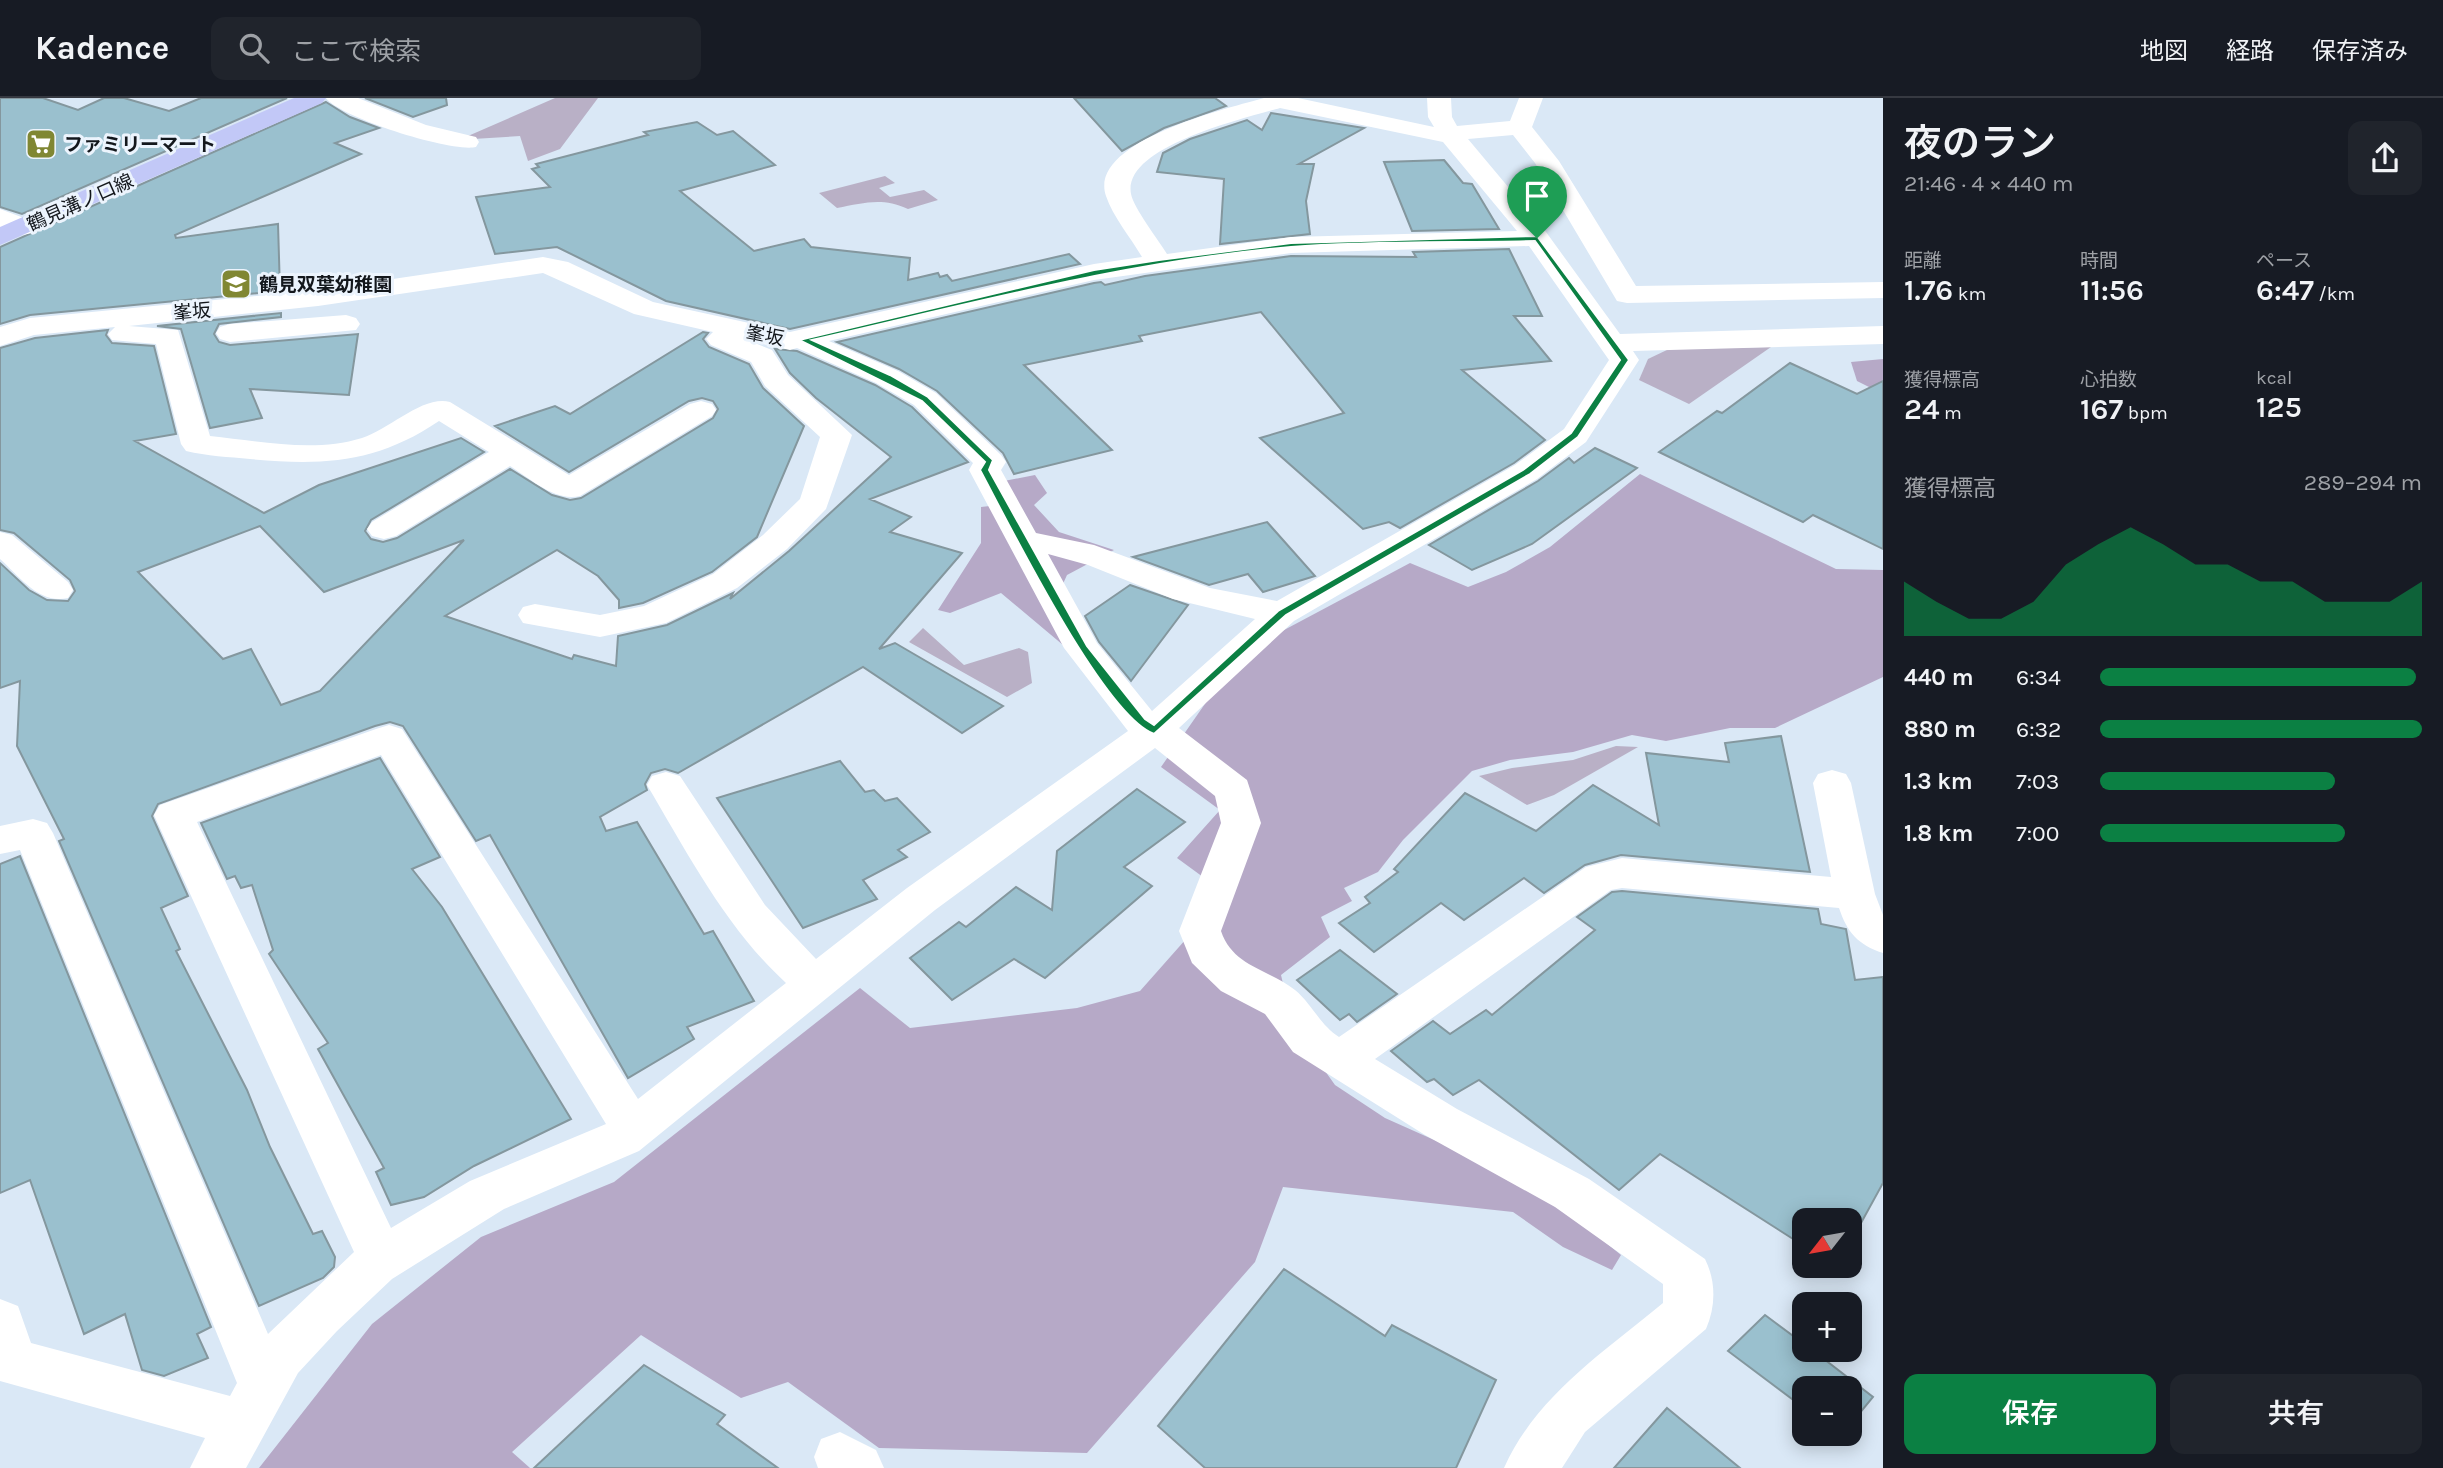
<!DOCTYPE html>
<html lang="ja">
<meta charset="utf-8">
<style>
body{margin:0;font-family:Karla,"Noto Sans JP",sans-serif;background:#20242c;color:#f1f3f6;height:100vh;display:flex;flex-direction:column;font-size:26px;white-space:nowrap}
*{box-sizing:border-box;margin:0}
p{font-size:23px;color:#9ea1a6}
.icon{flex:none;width:38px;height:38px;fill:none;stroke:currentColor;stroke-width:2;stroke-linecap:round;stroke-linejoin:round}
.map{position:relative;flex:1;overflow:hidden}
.panel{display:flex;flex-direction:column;background:#171b24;width:560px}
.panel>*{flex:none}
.needle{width:46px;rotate:239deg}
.fabs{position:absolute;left:1792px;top:1110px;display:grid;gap:14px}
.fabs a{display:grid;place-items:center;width:70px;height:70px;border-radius:14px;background:#171b24;box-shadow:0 4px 18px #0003;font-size:35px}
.pin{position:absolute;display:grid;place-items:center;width:60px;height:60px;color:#fff;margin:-72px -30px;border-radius:50% 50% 50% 0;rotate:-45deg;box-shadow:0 0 7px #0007}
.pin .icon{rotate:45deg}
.round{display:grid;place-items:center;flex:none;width:74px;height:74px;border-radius:14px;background:#20242c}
.summary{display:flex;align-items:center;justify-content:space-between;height:119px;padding:0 21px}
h1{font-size:38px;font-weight:600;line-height:52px}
.figures{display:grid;grid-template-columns:repeat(3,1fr);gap:10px;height:119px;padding:7px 21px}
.figures div{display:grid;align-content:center}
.figures b{font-size:30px;font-weight:600}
.figures small{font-size:19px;font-weight:400}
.figures p{font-size:19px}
.chart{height:196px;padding:14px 21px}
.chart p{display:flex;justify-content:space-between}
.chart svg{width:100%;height:126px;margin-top:7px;fill:#0b8043;opacity:.7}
.action{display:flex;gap:14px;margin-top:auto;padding:14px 21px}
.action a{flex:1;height:80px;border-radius:14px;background:#0b8043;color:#fff;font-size:28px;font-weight:600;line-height:80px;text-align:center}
.action a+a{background:#20242c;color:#f1f3f6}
ul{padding:0 21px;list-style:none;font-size:23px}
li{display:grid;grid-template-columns:112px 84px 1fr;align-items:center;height:52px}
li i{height:18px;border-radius:9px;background:#0b8043}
header{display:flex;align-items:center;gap:42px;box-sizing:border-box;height:98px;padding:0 35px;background:#171b24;border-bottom:2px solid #363941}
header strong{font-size:33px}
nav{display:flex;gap:38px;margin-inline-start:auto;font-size:24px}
.search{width:490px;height:63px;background:#20242c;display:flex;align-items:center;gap:18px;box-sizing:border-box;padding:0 24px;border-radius:14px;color:#9ea1a6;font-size:26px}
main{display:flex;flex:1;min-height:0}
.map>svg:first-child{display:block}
.green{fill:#b9b0c6}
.forest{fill:#b6a9c7}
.building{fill:#9ac0ce;stroke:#84979e;stroke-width:2;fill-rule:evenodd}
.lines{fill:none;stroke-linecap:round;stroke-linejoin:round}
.minor{fill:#fff;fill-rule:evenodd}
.major{fill:#c2c8f7;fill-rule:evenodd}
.route{fill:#0b8043;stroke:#fff;stroke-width:2;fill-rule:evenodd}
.labels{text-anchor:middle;stroke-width:6;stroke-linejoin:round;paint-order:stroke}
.far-poi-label{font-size:19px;font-weight:bold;fill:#13171c;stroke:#ecf4fd;text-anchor:start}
.far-street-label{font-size:19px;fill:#13171c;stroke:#ecf4fd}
</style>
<header>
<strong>Kadence</strong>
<div class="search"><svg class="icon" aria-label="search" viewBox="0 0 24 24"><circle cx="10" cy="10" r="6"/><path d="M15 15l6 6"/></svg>ここで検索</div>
<nav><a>地図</a><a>経路</a><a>保存済み</a></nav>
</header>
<main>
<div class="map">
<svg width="1883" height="1370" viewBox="0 0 1883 1370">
<rect width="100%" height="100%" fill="#dae8f6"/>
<g class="green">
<path d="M555,0H598L560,51L528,63L520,38L473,41L468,38Z"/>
<path d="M885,78L895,85L879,90L890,99L924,92L938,102L908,111C882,99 864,105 837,110L819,95Z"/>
<path d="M1771,249L1689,306L1639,282L1648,261L1669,251Z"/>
<path d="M923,530L964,567L1019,550L1028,554L1032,585L1007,599L909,544Z"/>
<path d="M1616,648L1638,649L1554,697L1527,707L1479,678L1512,670L1573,662Z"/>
</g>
<g class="forest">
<path d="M1883,261V296L1857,283L1851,264Z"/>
<path d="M1640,376L1836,471L1883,472V579L1775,630H1730L1666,643L1632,637L1573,654L1510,662L1472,673L1403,742L1378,774L1344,790L1352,803L1321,819L1330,839L1281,877L1293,928L1335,987L1385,1020L1537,1088L1621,1157L1612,1172L1563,1149L1513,1114L1283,1089L1255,1164L1087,1355L879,1350L788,1284L741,1300L641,1237L512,1354L530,1370H259L372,1226L481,1139L614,1084L860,890L910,930L1077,910L1140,893L1194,832L1203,779L1177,760L1220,712L1161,669L1216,590L1269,540L1410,465L1468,489L1506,474L1550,449Z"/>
<path d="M1035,377L1047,395L1034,407L1059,434L1114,452L1067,477L1062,488L1063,547L1001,495L950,515L938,512L981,445V409L1016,405L1004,383Z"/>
</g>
<g class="building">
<path d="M0,0H43L78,12L104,0H124L169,13L201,0H287L22,116L0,109Z"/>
<path d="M365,0H446L447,7L413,19Z"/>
<path d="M1074,0H1215L1226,8L1164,30L1122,53Z"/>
<path d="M326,4L350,19L379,30L335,45L361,56L175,137L176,140L278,126L280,193L30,217L0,226V149Z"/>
<path d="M1271,15L1364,30L1299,66H1314L1306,103L1310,136L1220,146L1224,81L1157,74L1163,55L1190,41L1247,22L1262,32Z"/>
<path d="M697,24L717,37L733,33L775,67L680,93L754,153L804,141L811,149L910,160L908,182L938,175L940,179L947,177L952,183L1069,156L1080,166L790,231L666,203L557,149L495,156L476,99L550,89L532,71L539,69L536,66L648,37L644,34Z"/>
<path d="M1444,62L1463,85L1472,86L1499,131L1412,133L1384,64Z"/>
<path d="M1509,151L1542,218H1514L1551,263L1462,272L1545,342L1514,365L1400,430L1389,424L1363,431L1260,340L1344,315L1261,214L1139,238L1142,243L1024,267L1112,352L1014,376L1003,355L937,293L899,271L837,244L1094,185L1101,184L1105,187L1145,178L1291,158L1416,159L1413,154Z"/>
<path d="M281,215V219L219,226L214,236L219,244L230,247L358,236L349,297L250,291L262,320L210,330L181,231L157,228Z"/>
<path d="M108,232L106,237L112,245L154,248L176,336L135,343L264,415L319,387L461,340L484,354L371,422L365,433L371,441L383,444L397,440L510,371L552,397L570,402L581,400L713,320L718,311L713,303L702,300L689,303L569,374L495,328L555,308L570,316L703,234L708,235L703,241L709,249L749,266L763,290L804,328L757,439L712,474L643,505L619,510V502L598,478L557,452L445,518L572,561L574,557L616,568L618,538L667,527L733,495L730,501L789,453L891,359L816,300L790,275L775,251L797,253L875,287L912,309L968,364L870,401L911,419L890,434L962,455L879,551L895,545L1003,608L962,635L863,569L678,675L665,671L651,675L645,686L647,692L600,719L606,733L637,724L704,836L713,833L754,903L687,929L694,941L628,980L490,737L476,743L403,628L390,624L375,628L158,706L152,718L188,798L161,810L180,851L176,853L247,992L270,1049L313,1136L322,1133L335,1159L334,1169L323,1180L259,1208L59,743L64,741L17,648L20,583L0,590V465L29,492L47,502L68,503L75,493L70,482L14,435L0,432V250L35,240ZM260,428L324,494L464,442L320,593L281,607L251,551L223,561L138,474Z"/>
<path d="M1790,265L1857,296L1883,283V451L1813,417L1803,424L1659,354L1717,313L1722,315Z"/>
<path d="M1595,350L1637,370L1532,446L1472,472L1429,447L1538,383L1569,360L1574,365Z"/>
<path d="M1267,424L1315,478L1263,494L1248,476L1209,487L1133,459Z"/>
<path d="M1130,487L1188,507L1131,583L1099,544L1085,518Z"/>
<path d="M1781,638L1810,774L1621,757L1585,767L1544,795L1524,780L1464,822L1441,805L1374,854L1339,825L1370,805L1365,799L1398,774L1394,771L1465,695L1536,733L1593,687L1659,727L1646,655L1729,664L1725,645Z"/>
<path d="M380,660L440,759L412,771L442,809L571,1021L474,1068L424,1099L391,1107L376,1074L384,1070L318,951L328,945L269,856L273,852L252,787L241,790L235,778L227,781L201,725Z"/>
<path d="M840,663L865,694L874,692L885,703L897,700L930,734L898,752L907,759L863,782L877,801L803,830L717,700Z"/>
<path d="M1137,691L1185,724L1124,769L1152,788L1045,880L1014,861L952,902L910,860L959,824L966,829L1016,789L1052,812L1057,753Z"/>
<path d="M20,758L211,1229L197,1236L208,1260L164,1278L142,1272L125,1216L84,1236L30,1082L0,1095V766Z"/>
<path d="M1622,793L1818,811L1821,826L1846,831L1855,882L1883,879V1085L1850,1145V1122H1804V1148L1660,1056L1619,1092L1479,982L1453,997L1434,981L1427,984L1391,953L1433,923L1450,936L1486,912L1492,917L1595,832L1577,819L1612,794Z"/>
<path d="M1340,852L1397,896L1357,924L1349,916L1340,922L1297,882Z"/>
<path d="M1284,1171L1385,1238L1392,1227L1496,1282L1456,1370H1205L1158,1328Z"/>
<path d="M1765,1217L1804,1246V1251H1811L1873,1299L1850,1327V1290H1804V1310L1728,1253Z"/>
<path d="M644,1267L725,1317L717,1326L778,1370H534Z"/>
<path d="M1667,1310L1740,1370H1614Z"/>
</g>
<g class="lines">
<g class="minor">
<path d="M326,0H358L426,27L476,39L479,44L476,49C452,55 339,19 326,0Z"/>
<path d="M1264,0H1298L1434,29L1428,19L1427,0H1451L1452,19L1457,28L1510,23L1519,0H1543L1532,29L1559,63L1636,188L1883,184V200L1627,205L1617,203L1535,65L1513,37L1468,41L1546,134L1620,236L1883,228V246L1633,253L1639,262L1586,344L1537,381L1294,523L1179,630L1247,682L1261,725L1221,833C1233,869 1269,871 1295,892C1312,906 1320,927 1339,939L1586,769L1622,760L1831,779L1813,685L1818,676L1832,672L1846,676L1851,685L1875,796L1883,817V855C1858,847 1847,834 1839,810L1622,790L1611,792L1375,961L1457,1011L1589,1081L1705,1161C1716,1183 1716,1208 1706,1231L1585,1334L1562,1370H1504C1536,1298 1604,1254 1663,1205V1186L1555,1109L1425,1037L1293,954L1265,916L1221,893L1192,865L1179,833L1221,725L1215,698L1155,650L935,812L639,1053L504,1111L392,1181L337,1233L298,1275L246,1370H190L205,1340L0,1283V1201L18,1208L31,1245L230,1298L237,1285L20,752L0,756V728L33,721L47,725L53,735L268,1236L354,1154L154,717L160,707L376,631L389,627L402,631L638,1001L786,885C726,830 688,756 647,687L652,678L666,674L680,678L765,807L816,861L907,790L1128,633L1064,550L969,372L973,365L914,307L876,285L797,250L790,252L750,243L772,252L788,277L852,337L826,411L787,451L737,490L666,525L600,539L523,525L518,517L523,509L535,506L600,517L644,508L713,476L763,437L800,401L820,339L765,288L751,264L711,247L706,241L713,234L634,216L543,175L318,208L129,228L178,232L210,338C259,343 314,355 362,340C390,331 423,297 450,304L569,377L690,306L701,303L712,306L716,312L712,318L580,398C555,404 531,381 510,368L396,438L384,441L372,438L367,431L372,424L489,354L439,323C377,365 323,368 250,361C229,359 207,358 186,353L181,346L156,246L112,242L108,236L115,229L34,237L0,248V229L30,220L318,192L543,159L568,164L653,204L790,234L1094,166L1142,159C1131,140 1113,119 1106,98C1087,43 1229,10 1264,0ZM1280,10L1443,44L1517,133L1291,139L1167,156C1158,141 1134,111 1131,96C1122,48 1246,20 1280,10ZM1529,148L1609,262L1564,331L1515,367L1277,503L1210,490L1094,447L1036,435L1001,372L1006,364L1001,357L936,295L898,273L829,243L1094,182L1291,155ZM1048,456L1088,467L1173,501L1255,521L1152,613L1097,545ZM381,657L606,1026L470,1083L391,1130L197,724Z"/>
<path d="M0,111L32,123L36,129L32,135L23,137L0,129Z"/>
<path d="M346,217L356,220L360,226L356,232L230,244L220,241L216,235L220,229L230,226Z"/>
<path d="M0,434L12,437L68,484L73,492L68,500C40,507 20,479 0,461Z"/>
<path d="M840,1334L876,1352L884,1370H818L814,1359L821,1341Z"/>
</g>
<path class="major" d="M294,0H326L322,5L0,147V129Z"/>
</g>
<path class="route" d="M1537,138L1629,262L1578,339L1530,376L1286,517L1154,636C1103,617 1009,426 980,372L985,364L922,303L799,242L1094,172L1159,162L1291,145ZM1535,143L1620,262L1571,335L1523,372L1278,513L1154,627L1145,621L1087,548L989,372L993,362L928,299L890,277L812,242C970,206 1128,163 1291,149C1371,143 1454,145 1535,143Z"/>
<defs>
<g id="supermarket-square" transform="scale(1.575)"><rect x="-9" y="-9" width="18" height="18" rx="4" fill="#808733" stroke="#ecf4fd"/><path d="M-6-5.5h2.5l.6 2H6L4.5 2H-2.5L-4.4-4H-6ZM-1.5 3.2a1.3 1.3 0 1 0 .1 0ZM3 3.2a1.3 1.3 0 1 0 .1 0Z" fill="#fff"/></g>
<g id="school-square" transform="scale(1.575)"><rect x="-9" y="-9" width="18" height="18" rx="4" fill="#808733" stroke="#ecf4fd"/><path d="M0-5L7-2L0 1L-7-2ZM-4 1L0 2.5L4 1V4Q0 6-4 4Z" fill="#fff"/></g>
</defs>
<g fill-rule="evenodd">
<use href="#supermarket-square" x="41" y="46"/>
<use href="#school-square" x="236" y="186"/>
</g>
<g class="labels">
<g class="far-poi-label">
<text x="64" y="53">ファミリーマート</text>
<text x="259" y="193">鶴見双葉幼稚園</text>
</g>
<g class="far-street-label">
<text transform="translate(80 104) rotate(-24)" y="7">鶴見溝ノ口線</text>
<text transform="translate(192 213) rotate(-5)" y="7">峯坂</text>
<text transform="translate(765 237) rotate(11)" y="7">峯坂</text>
</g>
</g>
</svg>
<div class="fabs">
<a><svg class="needle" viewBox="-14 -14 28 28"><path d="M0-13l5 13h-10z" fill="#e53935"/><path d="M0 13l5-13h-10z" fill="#9ea1a6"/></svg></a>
<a>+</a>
<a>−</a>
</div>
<div class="pin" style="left:1537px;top:140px;background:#1e9e55"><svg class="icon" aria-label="arrive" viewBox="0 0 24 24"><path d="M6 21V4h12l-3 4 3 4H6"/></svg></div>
</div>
<section class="panel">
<div class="summary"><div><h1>夜のラン</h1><p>21:46 · 4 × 440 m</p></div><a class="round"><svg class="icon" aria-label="share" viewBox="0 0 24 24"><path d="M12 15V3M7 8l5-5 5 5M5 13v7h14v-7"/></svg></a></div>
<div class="figures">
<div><p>距離</p><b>1.76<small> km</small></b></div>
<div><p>時間</p><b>11:56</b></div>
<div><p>ペース</p><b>6:47<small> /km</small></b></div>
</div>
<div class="figures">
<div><p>獲得標高</p><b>24<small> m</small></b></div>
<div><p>心拍数</p><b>167<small> bpm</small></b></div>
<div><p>kcal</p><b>125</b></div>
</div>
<div class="chart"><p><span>獲得標高</span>289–294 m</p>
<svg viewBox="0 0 160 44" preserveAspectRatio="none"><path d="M0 44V25L10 32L20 38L30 38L40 32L50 19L60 12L70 6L80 12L90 19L100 19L110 25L120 25L130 32L140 32L150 32L160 25V44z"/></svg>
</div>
<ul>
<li><b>440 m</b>6:34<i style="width:98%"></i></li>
<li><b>880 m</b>6:32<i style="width:100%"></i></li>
<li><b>1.3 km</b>7:03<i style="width:73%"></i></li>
<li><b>1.8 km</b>7:00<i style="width:76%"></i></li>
</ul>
<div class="action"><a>保存</a><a>共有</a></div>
</section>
</main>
